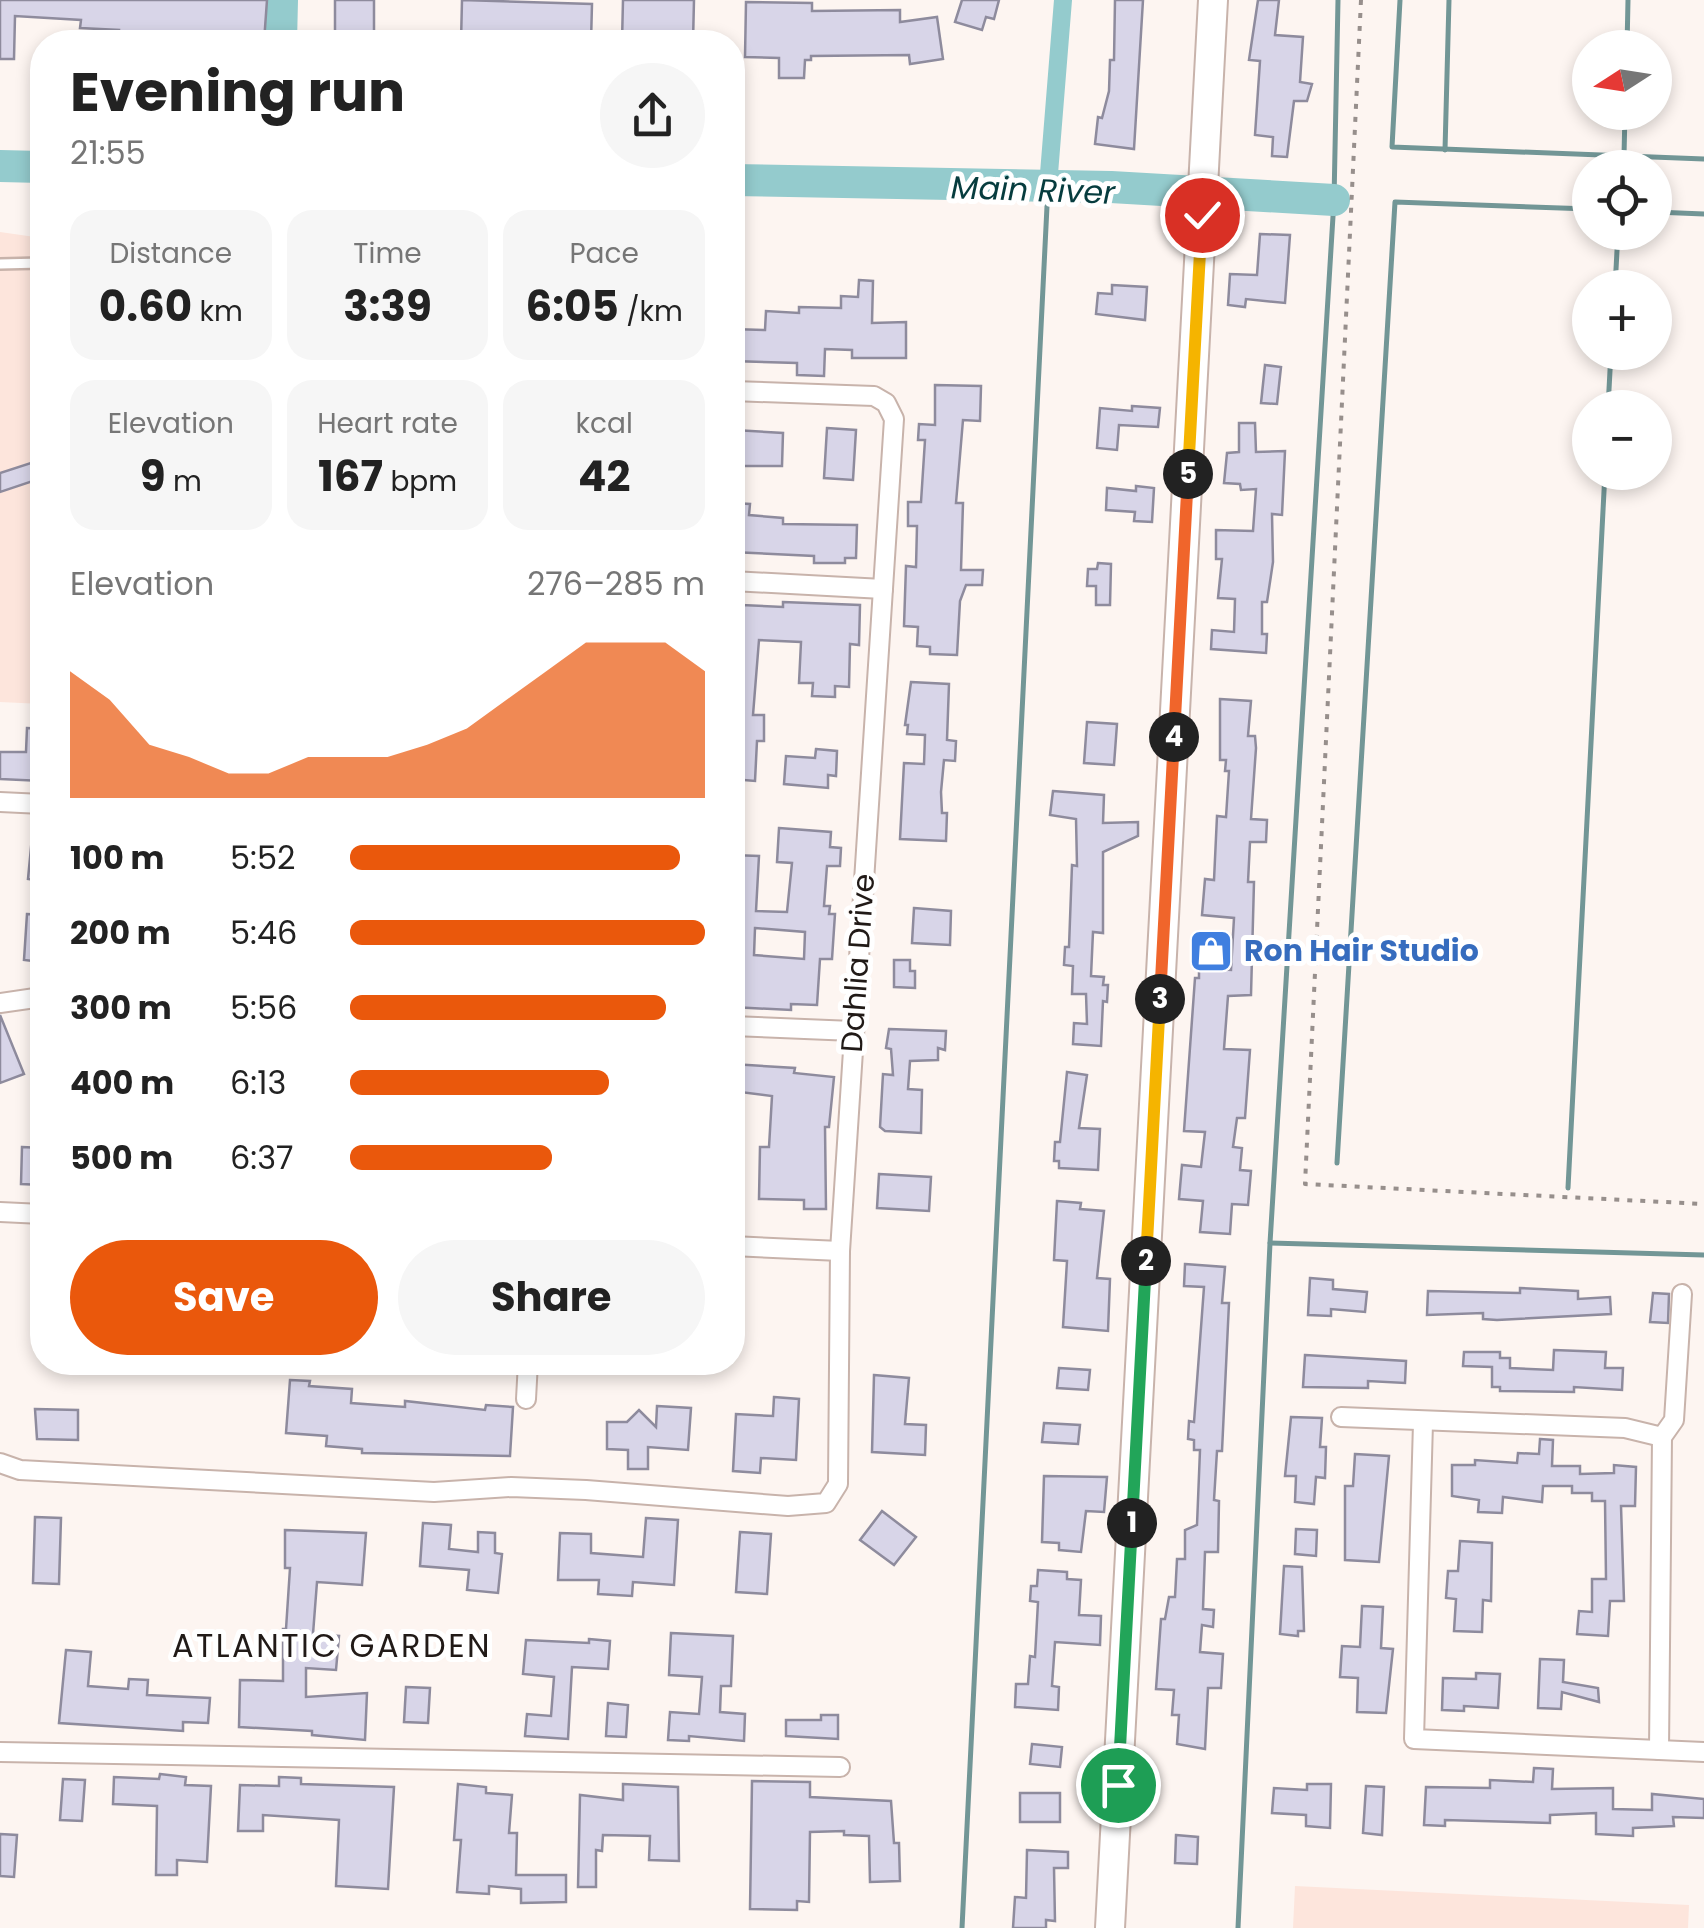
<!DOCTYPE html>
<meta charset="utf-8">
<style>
body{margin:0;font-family:Poppins,sans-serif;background:#f6f6f6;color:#222;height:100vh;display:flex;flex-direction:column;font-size:38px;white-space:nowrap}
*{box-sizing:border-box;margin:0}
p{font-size:32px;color:#767676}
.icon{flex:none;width:55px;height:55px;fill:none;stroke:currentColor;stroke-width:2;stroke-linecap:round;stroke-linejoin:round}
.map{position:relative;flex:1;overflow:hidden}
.details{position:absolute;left:30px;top:30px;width:715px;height:1345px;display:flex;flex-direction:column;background:#fff;border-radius:40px;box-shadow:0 5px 15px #0003}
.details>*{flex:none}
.needle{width:65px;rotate:258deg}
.buttons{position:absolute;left:1572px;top:30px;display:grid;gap:20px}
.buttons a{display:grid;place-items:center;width:100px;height:100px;border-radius:50%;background:#fff;box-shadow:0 5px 15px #0003;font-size:50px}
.pin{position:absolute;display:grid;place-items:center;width:85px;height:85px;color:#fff;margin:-42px;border:5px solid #fff;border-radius:50%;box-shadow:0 2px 10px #0007}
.km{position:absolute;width:50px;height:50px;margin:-25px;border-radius:50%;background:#222;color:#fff;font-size:28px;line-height:50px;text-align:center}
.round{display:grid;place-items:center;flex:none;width:105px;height:105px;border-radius:52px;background:#f6f6f6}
.headline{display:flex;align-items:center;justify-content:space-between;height:170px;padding:0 40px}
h1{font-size:55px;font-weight:700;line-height:75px}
.stats{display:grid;grid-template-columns:repeat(3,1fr);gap:15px;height:170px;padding:10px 40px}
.stats div{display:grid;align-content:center;border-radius:25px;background:#f6f6f6;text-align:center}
.stats b{font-size:42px;font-weight:700}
.stats small{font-size:28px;font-weight:400}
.stats p{font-size:28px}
.chart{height:280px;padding:20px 40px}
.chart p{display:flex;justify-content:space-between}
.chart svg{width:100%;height:180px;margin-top:10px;fill:#ea580c;opacity:.7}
.primary-button{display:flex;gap:20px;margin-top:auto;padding:20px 40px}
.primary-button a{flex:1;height:115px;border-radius:60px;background:#ea580c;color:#fff;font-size:40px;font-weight:700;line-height:115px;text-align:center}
.primary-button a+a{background:#f6f6f6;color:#222}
ul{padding:0 40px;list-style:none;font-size:32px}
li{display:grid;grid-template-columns:160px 120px 1fr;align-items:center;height:75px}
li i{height:25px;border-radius:12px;background:#ea580c}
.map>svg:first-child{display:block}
.built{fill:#fde5dc}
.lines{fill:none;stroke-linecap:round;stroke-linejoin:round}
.stream{stroke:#729696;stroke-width:5}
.canal{stroke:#94cbcd;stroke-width:18}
.river{stroke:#94cbcd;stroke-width:32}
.building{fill:#d8d5e8;stroke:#8e8b9d;stroke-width:2.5;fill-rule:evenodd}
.service-casing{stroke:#c8b3ab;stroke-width:14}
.minor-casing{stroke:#c8b3ab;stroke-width:22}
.secondary-casing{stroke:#c8b3ab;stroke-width:32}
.path{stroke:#978f8c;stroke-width:4;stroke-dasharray:5 8;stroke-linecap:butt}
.service{stroke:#fff;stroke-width:9}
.minor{stroke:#fff;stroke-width:18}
.secondary{stroke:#fff;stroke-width:28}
.split-1-casing{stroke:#fff;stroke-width:20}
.split-2-casing{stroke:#fff;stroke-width:20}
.split-3-casing{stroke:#fff;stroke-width:20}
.split-4-casing{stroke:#fff;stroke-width:20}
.split-5-casing{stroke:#fff;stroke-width:20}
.split-6-casing{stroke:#fff;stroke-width:20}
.split-1{stroke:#22a559;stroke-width:12}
.split-2{stroke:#22a559;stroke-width:12}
.split-3{stroke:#f5b400;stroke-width:12}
.split-4{stroke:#f0652b;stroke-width:12}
.split-5{stroke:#f0652b;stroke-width:12}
.split-6{stroke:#f5b400;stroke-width:12}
.labels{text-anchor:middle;stroke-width:10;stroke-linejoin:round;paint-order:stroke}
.shop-label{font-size:30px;font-weight:bold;fill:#366cbe;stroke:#fff;text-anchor:start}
.street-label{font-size:30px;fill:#211a17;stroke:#fff}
.water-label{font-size:32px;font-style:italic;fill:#063c3e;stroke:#fff}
.neighbourhood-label{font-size:32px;letter-spacing:2.5px;fill:#211a17;stroke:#fff}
</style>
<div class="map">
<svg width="1704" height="1928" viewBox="0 0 1704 1928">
<rect width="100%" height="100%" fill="#fdf5f1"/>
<g class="built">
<path d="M0,232L42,238V704L0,702Z"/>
<path d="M1295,1886L1689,1905L1688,1928H1293Z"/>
</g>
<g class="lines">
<g class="stream">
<path d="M1400,0L1392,147L1704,159"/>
<path d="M1627,48L1628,0"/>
<path d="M1445,150L1449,0"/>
<path d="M1624,156L1625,112"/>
<path d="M1655,212L1704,214"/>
<path d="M1615,288L1618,232"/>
<path d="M1608,408L1611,352"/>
<path d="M1337,1163L1395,202L1590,209"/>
<path d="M1568,1188L1605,472"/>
<path d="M1270,1243L1704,1255"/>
<path d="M962,1928L1048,186"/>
<path d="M1238,1928L1270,1243L1334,200L1338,0"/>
</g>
<path class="canal" d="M1048,186L1063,0"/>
<g class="river">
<path d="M281,42L282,0"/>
<path d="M0,166L42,167"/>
<path d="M732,180L1111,187L1334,200"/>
</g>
</g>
<g class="building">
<path d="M0,0H267L264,42H118L119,30L80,28L81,20L15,16L14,59H0Z"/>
<rect x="335" y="0" width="39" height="42"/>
<path d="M462,0L592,4L591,42H461Z"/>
<path d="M623,0H694L693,42H622Z"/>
<path d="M962,0H999L994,19L986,17L982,30L955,22Z"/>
<path d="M1115,0H1143L1134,149L1095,144L1098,117L1102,118L1109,91L1110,60H1114Z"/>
<path d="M1258,0H1279L1275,35L1303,37L1300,82L1312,84L1307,101H1294L1287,157L1272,156L1273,137L1255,135L1260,61L1249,60Z"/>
<path d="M746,2L812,3V11L900,10V22L937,17L943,59L910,64L909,55L811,56V60H805L804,78H779V58L745,57Z"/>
<path d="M1260,234L1290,235L1285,303L1246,299L1245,307L1228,305L1230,274L1257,275Z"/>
<path d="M859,280L873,281L872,323L906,322V358H852V350L825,349L824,376L797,375V363L732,361V329L765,330L766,311L799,313V307L841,308V296L858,297Z"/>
<path d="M1112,285L1147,287L1145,320L1096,314L1098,293L1112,294Z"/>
<path d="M1265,365L1281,367L1277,404L1261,403Z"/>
<path d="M935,385L981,386L980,421L963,420L956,503H963L961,570H983L982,585H966L960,601L957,655L930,654V647L917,646L918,627L904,626L906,566L916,567L917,526H908V502H921L925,440H918L919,424L935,425Z"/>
<path d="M1132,406L1160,408L1158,427L1119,425L1117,450L1097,448L1100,408L1132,411Z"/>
<path d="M1239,423H1255L1256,452L1285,451L1282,515L1272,514L1273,562L1267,602H1262V634H1267L1266,653L1211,649L1212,630L1234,632L1235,599L1218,598L1222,559H1216V530L1253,531L1256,489L1241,490L1240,484L1224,483L1227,453L1239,452Z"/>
<path d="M827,428L856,430L853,480L824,478Z"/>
<path d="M734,430L783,433L782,466H732Z"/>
<path d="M37,461L42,478L0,492V473Z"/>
<path d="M1136,486L1154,488L1152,522L1134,521L1135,512L1106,510L1107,488L1136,491Z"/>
<path d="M732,503L750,504L749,515L783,518V524L857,525L856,558H845V563H814V556L732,552Z"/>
<path d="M1098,563L1111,564L1110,605H1096V586H1087L1088,569H1097Z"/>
<path d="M783,602L860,605L859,645L850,644L849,687L835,686V697L812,696L813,683H799L801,642L759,640L753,715H764V741H757L755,781L732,779V615L742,616V605L783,607Z"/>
<path d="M911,682L949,684L947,740L956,741L955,761L944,760L941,792L942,813H947L946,841L900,839L904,763L924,764L925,735L907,734L908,725H905Z"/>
<path d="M1220,699L1251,701L1248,736H1255L1256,748L1251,819L1267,820L1266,842H1250L1248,882H1254L1251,995L1228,996L1224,1049L1250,1050L1245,1118H1237L1233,1147L1242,1148L1240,1170L1251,1171L1248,1205L1232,1204L1230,1234L1200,1232L1203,1201L1179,1199L1182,1165L1201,1167L1205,1132L1184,1131L1195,978H1199V968L1231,970L1234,918L1202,915L1205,879L1214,880L1217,816L1226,817L1229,771H1225L1226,760H1220Z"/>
<path d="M1087,722L1117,724L1114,765L1084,763Z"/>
<path d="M27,728L42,729V781L0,779V752H26Z"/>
<path d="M816,749L837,751L836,776L828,775V788L784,784L786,756L815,758Z"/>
<path d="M1053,791L1104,795L1103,823L1138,822V836L1103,852V933L1093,932L1091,976L1104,977L1103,985H1108L1107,1002L1103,1001L1101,1046L1073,1044L1074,1023L1087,1024L1086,994H1072L1073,966L1064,965L1065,947H1069L1072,865L1077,866L1076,819L1050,815Z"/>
<path d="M779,828L831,832L830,847L841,848L840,866H827L824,906H830L829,914H835L832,959H820L817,1005L791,1004V1010L732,1007V855L759,856L756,911L787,912L792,863L777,862ZM755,928L805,932L804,959L754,955Z"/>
<path d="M32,837H42V881L28,879Z"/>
<path d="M914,908L951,911L950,945L912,943Z"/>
<path d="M27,914L42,915V962L24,960Z"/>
<path d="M894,960H910V971H915V988L894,987Z"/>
<path d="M0,1015L24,1074L0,1083Z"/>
<path d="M889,1029L946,1031L945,1050L938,1048V1060L910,1061L908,1089L922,1090L921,1133L885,1131L880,1127L883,1074L893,1075L891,1049L886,1048Z"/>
<path d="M732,1064L795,1068L794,1073L834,1077L829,1127H825L826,1209H804V1200L759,1199L760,1147H769L772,1096L732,1091Z"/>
<path d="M1067,1072L1087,1075L1079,1128L1100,1129L1098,1170L1059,1168V1161H1054L1055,1142H1060Z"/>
<path d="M22,1147L42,1148V1185L21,1184Z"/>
<path d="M879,1174L931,1177L929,1211L877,1208Z"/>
<path d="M1057,1201L1081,1203L1080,1209L1104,1211L1097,1278L1110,1279L1108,1331L1063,1327L1067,1261L1054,1260Z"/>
<path d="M1185,1264L1225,1267L1222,1303H1229L1222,1451H1217L1214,1500L1219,1501L1218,1552H1205L1203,1609L1214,1610L1213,1627L1202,1625L1200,1652L1223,1654L1221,1688H1208L1205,1749L1177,1744L1179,1715H1172L1174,1690L1156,1689L1161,1619H1165L1169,1597H1175L1177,1559H1185V1530L1197,1525L1200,1450H1194V1440L1188,1439L1189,1421L1194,1422L1204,1287L1184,1286Z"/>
<path d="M1310,1278L1333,1280V1289L1367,1292L1365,1312L1331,1309V1316L1308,1315Z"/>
<path d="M1520,1288L1578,1291V1299L1610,1297L1611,1314L1497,1320L1483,1319V1313L1427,1315L1428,1291L1520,1293Z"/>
<path d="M1653,1293L1669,1294L1668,1323L1650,1322Z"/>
<path d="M1554,1350L1606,1352L1605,1368H1623L1622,1390L1574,1387V1392L1500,1391V1387H1492V1367L1463,1366L1464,1352H1500V1358H1510V1368L1553,1370Z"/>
<path d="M1305,1355L1406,1361L1405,1383L1368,1381V1388L1303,1387Z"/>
<path d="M1059,1368L1090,1370L1088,1390L1057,1388Z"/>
<path d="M874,1375L909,1378L905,1424L926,1425L925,1455L872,1452Z"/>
<path d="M290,1380L310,1381L309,1386L352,1389L351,1403L405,1407V1401L485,1410L486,1405L513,1407L510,1456L362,1453V1449L326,1446L327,1436L286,1433Z"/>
<path d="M774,1397L799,1399L796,1460L761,1458L760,1473L733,1471L736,1414L773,1416Z"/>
<path d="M657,1406L691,1408L688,1450L648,1447V1469H628V1450L607,1449V1422H627L639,1410L656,1427Z"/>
<path d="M35,1409L78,1410V1440L37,1439Z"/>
<path d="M1291,1417L1322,1418L1320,1447H1326L1325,1478L1316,1477L1314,1504L1295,1502L1296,1476H1285Z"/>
<path d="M1044,1423L1080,1425L1078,1444L1042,1442Z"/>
<path d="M1540,1439L1553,1440L1552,1466H1580V1474L1614,1473V1465L1636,1467L1635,1506H1621L1624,1601H1610L1608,1636L1577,1634L1579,1611L1592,1612V1579H1606L1605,1501H1592V1493H1572V1486H1543L1542,1502L1503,1497L1502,1513L1478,1512L1479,1500L1452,1496V1465H1475V1460L1517,1463L1518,1453L1539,1454Z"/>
<path d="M1355,1454L1389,1456L1379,1562L1345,1560V1486H1353Z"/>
<path d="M1044,1476L1107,1477L1104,1512L1086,1511L1081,1552L1059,1550V1543L1042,1542Z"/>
<path d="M882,1511L916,1537L894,1565L860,1540Z"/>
<path d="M35,1517L61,1518L59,1584L33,1583Z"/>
<path d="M646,1518L678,1520L674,1585L633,1582L632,1596L598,1594L599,1580H558L560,1533L591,1534V1553L643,1557Z"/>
<path d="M423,1523L451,1525L449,1549L478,1552V1532L495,1533V1553L502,1554L498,1593L467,1590L469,1570L420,1566Z"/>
<path d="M1296,1529L1317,1530L1316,1556L1295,1554Z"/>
<path d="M285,1530L366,1533L362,1585L317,1582L313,1634L339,1636L336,1670L306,1668V1697L367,1693L365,1740L312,1735V1731L239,1727L240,1680L283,1681V1629H286L290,1568H285Z"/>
<path d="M740,1532L771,1534L767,1594L736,1592Z"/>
<path d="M1460,1541L1492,1543L1491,1601L1483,1600L1482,1632L1454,1631L1456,1599L1446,1598L1448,1571H1458Z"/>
<path d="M1284,1566L1302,1567L1304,1631H1298V1636L1280,1634Z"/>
<path d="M1038,1570L1067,1572V1579L1081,1580L1079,1615L1101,1616L1100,1645L1055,1642L1052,1686L1059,1687L1058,1710L1015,1707L1016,1684H1028L1030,1656L1035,1657L1038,1602L1030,1601L1031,1586H1037Z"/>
<path d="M1362,1606L1383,1607L1381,1648L1393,1649L1386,1713L1357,1712L1358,1678L1340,1677L1342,1646L1360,1647Z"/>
<path d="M671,1633L733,1636L731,1686H721L720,1712L745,1714L744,1741L689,1736V1741L668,1740L670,1712L699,1714L702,1677L669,1675Z"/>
<path d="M589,1639L610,1641L608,1669L572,1667L568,1739L525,1736L527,1714L551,1716L554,1677L523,1674L526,1640L589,1643Z"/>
<path d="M66,1650L91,1652L88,1686L128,1689L129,1679L148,1680L147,1695L210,1698L208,1723L183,1722V1731L59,1723Z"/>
<path d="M1540,1659L1564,1660L1563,1682L1598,1688L1599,1702L1562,1692L1561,1709L1538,1708Z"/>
<path d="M1476,1673L1500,1674L1498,1708L1464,1706V1711L1442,1710L1443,1678L1476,1679Z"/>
<path d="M406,1687L430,1688L428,1723L404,1722Z"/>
<path d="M608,1703L628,1705L626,1737L606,1736Z"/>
<path d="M821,1715H838V1739L786,1736V1720H821Z"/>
<path d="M1032,1744L1062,1747L1060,1767L1030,1764Z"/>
<path d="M1534,1768L1553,1769L1552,1789L1613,1788V1809L1652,1810V1794L1704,1799V1818L1673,1817L1674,1826L1633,1828V1836L1596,1834V1813L1550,1815V1823L1445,1820V1826L1424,1825L1426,1787L1490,1788V1780L1533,1782Z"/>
<path d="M160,1774L186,1777L185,1785L211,1786L207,1862L177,1860V1875H156L157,1806L113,1804L114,1777L159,1779Z"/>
<path d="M279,1777L301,1778V1784L394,1787L388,1889L336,1886L339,1820L263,1815V1831H238L240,1785L279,1786Z"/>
<path d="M63,1779L85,1780L82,1821L60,1820Z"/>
<path d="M752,1781L810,1782V1797L891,1801L894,1843H899L900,1881L870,1882L869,1836L844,1835V1831L810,1832L809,1902L797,1901V1910L750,1909Z"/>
<path d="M458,1784L486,1787V1793L512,1795L509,1833H517L516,1875H566V1902L521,1903V1889L489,1886V1894L457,1892L461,1840H454Z"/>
<path d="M623,1784L678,1787L679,1861L649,1860L650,1836L603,1835L602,1851L596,1850V1887H578L580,1795L623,1800Z"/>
<path d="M1307,1784H1331L1330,1828L1306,1826V1815L1272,1813L1274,1788L1307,1790Z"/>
<path d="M1366,1786L1384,1787L1382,1835L1363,1833Z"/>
<rect x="1020" y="1793" width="40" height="29"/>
<path d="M0,1834L17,1835L14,1877L0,1876Z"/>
<path d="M1176,1835L1198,1837L1197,1864L1175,1863Z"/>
<path d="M1027,1850L1068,1852V1868H1054L1055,1921L1046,1920V1928H1013L1015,1897L1026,1898Z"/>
</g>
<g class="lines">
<g class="service-casing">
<path id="service" d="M0,264L41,263"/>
</g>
<g class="minor-casing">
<g id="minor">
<path d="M732,581L883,589"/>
<path d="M0,802L42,804"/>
<path d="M0,1003L42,997"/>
<path d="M732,1026L853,1031"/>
<path d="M0,1212L42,1214"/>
<path d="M732,1246L840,1251"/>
<path d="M526,1399L528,1362"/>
<path d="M1341,1417L1625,1428L1662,1437"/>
<path d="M1423,1423L1414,1739L1704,1752"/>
<path d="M0,1463L20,1470L434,1492L511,1487L586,1490L788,1506L826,1503L838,1484L840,1251L894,419L886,403L874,396L732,391"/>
<path d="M1659,1750L1662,1437L1674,1420L1682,1294"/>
<path d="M0,1752L840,1767"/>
</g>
</g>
<g class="secondary-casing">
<path id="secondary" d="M1110,1928L1213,0"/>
</g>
<path class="path" d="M1361,0L1305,1184L1704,1204"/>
<use href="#service" class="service"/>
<use href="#minor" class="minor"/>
<use href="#secondary" class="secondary"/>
</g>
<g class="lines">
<g class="split-1-casing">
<path id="split-1" d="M1118,1785L1132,1523"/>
</g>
<g class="split-2-casing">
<path id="split-2" d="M1132,1523L1146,1261"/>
</g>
<g class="split-3-casing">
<path id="split-3" d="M1146,1261L1160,999"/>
</g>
<g class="split-4-casing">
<path id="split-4" d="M1160,999L1174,737"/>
</g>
<g class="split-5-casing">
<path id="split-5" d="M1174,737L1188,474"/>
</g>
<g class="split-6-casing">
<path id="split-6" d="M1188,474L1202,215"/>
</g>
<use href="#split-1" class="split-1"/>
<use href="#split-2" class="split-2"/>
<use href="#split-3" class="split-3"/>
<use href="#split-4" class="split-4"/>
<use href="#split-5" class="split-5"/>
<use href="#split-6" class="split-6"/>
</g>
<defs>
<g id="shop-square" transform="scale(2.25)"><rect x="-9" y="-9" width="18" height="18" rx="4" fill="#3f7fe0" stroke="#fff"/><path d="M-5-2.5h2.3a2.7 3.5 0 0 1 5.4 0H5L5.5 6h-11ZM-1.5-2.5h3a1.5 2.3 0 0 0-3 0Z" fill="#fff"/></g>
</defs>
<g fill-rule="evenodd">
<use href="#shop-square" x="1211" y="951"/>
</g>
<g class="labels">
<g class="shop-label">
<text x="1244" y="961">Ron Hair Studio</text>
</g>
<g class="street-label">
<text transform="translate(858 963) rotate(-86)" y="10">Dahlia Drive</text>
</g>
<g class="water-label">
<text transform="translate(1033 190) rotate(2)" y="11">Main River</text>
</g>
<g class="neighbourhood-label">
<text x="332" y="1657">ATLANTIC GARDEN</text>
</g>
</g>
</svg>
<div class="buttons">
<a><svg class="needle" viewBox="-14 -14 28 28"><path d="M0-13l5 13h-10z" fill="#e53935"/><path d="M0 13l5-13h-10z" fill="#767676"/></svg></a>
<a><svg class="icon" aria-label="locate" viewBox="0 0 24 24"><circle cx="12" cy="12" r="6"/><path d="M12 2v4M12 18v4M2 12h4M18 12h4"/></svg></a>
<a>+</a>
<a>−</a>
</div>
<div class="pin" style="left:1118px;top:1785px;background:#1e9e55"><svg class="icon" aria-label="arrive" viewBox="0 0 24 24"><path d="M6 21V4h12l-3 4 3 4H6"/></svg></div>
<div class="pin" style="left:1202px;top:215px;background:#d93025"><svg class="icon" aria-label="check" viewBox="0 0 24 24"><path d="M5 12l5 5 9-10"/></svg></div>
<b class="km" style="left:1132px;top:1523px">1</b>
<b class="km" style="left:1146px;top:1261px">2</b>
<b class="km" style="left:1160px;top:999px">3</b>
<b class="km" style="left:1174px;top:737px">4</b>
<b class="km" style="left:1188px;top:474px">5</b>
<section class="details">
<div class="headline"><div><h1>Evening run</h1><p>21:55</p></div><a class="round"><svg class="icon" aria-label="share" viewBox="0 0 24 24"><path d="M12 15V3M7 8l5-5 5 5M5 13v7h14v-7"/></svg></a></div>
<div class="stats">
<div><p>Distance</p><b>0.60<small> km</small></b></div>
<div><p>Time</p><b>3:39</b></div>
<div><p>Pace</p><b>6:05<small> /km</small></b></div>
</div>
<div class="stats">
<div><p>Elevation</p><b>9<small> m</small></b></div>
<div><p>Heart rate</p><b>167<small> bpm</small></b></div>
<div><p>kcal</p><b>42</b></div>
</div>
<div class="chart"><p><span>Elevation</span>276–285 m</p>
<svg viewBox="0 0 160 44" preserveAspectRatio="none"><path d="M0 44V13L10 20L20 31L30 34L40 38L50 38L60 34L70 34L80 34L90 31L100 27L110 20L120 13L130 6L140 6L150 6L160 13V44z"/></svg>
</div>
<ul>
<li><b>100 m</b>5:52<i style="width:93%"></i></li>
<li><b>200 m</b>5:46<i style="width:100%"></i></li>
<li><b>300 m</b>5:56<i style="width:89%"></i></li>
<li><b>400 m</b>6:13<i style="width:73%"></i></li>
<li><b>500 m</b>6:37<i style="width:57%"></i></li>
</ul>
<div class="primary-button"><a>Save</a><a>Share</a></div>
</section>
</div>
